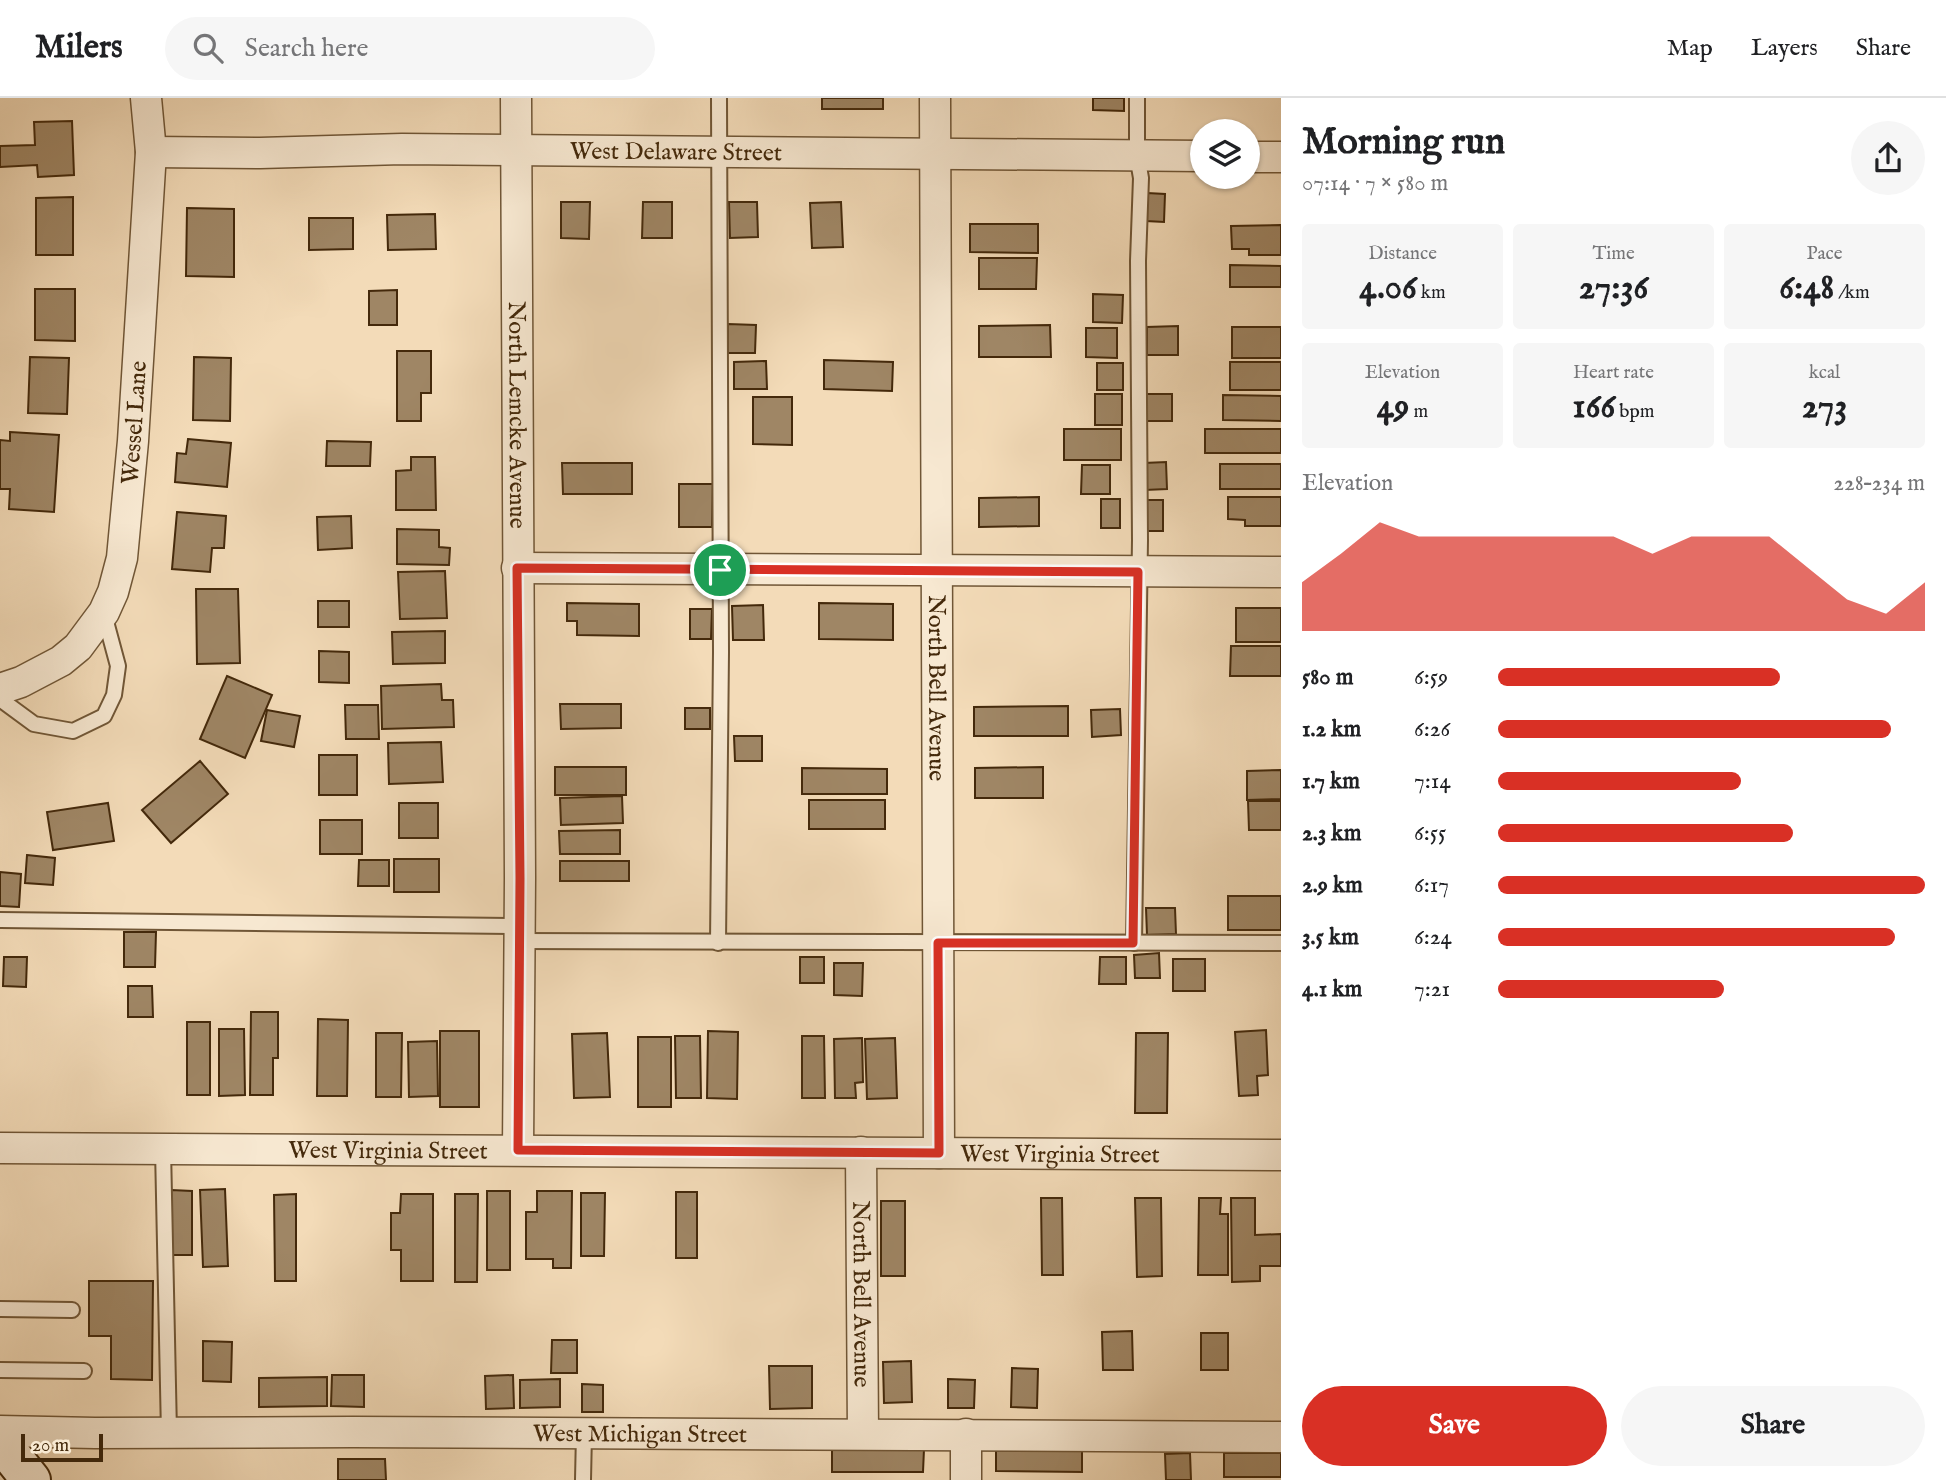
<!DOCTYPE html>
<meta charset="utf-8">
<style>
body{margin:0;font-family:"IM FELL English",serif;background:#f6f6f6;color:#202124;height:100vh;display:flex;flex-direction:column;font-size:26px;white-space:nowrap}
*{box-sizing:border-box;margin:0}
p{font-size:23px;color:#757577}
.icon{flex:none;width:38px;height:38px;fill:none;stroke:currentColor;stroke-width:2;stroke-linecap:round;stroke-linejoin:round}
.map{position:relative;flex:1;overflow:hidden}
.drawer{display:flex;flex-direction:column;background:#fff;width:665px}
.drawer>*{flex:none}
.controls{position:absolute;left:1190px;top:21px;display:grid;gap:14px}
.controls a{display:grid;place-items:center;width:70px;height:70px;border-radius:50%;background:#fff;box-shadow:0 2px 5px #0004;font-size:35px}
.scale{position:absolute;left:21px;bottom:18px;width:82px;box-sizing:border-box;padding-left:7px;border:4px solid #44290b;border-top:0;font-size:19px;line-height:24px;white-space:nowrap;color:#44290b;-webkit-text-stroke:5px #f7e8d1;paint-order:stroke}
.pin{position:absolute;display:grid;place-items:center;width:60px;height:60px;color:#fff;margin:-30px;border:4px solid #fff;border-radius:50%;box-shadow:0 2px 7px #0007}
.round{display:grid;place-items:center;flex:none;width:74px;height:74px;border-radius:37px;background:#f6f6f6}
.summary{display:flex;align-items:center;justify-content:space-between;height:119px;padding:0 21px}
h1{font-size:38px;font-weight:800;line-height:52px}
.figures{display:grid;grid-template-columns:repeat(3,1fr);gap:10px;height:119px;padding:7px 21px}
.figures div{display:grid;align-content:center;border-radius:7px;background:#f6f6f6;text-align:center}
.figures b{font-size:35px;font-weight:800}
.figures small{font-size:19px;font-weight:400}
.figures p{font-size:19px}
.chart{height:196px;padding:14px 21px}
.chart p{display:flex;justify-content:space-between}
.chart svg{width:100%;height:126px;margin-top:7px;fill:#d93025;opacity:.7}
.cta{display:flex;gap:14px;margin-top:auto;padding:14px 21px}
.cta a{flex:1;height:80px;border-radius:42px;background:#d93025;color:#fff;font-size:28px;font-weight:800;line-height:80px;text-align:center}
.cta a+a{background:#f6f6f6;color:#202124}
ul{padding:0 21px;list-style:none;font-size:23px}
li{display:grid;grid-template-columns:112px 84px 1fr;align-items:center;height:52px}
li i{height:18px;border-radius:9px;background:#d93025}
header{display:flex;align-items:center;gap:42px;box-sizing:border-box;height:98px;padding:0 35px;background:#fff;border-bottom:2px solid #e0e0e0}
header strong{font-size:33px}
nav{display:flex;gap:38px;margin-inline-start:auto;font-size:24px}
.search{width:490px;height:63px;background:#f6f6f6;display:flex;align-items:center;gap:18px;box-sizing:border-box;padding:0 24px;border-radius:38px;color:#757577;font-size:26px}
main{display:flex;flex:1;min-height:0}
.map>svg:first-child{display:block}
.building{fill:#9f8665;stroke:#44290b;stroke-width:2}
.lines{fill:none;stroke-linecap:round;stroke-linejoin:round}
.service-casing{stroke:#705636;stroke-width:18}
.minor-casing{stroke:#705636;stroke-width:33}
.secondary-casing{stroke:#44290b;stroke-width:42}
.service{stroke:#f7e8d1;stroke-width:14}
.minor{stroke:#f7e8d1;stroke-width:30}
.secondary{stroke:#f7e8d1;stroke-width:38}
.route-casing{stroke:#fff;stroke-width:14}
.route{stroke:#d93025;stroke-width:9}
.labels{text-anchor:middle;stroke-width:5;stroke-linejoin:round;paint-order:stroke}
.street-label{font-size:24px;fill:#44290b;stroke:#f7e8d1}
</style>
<header>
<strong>Milers</strong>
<div class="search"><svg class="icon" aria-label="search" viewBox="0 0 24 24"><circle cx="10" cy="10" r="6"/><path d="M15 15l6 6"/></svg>Search here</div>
<nav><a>Map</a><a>Layers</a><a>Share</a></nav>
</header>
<main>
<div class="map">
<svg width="1281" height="1382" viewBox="0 0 1281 1382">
<rect width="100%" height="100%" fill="#f3dbb8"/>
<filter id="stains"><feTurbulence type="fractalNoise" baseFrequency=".00286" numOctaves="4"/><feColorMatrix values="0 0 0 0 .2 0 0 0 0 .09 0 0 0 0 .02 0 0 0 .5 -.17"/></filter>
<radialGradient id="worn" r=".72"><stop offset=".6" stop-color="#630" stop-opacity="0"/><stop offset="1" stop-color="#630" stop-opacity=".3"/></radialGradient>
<g class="building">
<rect x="822" y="0" width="61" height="11"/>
<path d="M1093,0H1124V13L1093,12Z"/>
<path d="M72,23L74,77L38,79L37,67L0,69V48L35,47L34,24Z"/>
<path d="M1147,95L1165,96L1164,124L1146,123Z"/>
<path d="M73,99V157H36V100Z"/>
<path d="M561,104H590L589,141L561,140Z"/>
<path d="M643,104H672V140H642Z"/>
<path d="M729,104H757L758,139L730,140Z"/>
<path d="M841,104L843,149L812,150L810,105Z"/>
<path d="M187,110L234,111V179L186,178Z"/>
<path d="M435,116L436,151L388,152L387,117Z"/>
<path d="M309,120H353V151L309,152Z"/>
<path d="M970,126H1038V155L970,154Z"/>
<path d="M1281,127V157H1249V151H1232L1231,128Z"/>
<path d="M979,160H1037L1036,191H979Z"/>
<path d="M1230,167L1281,168V189H1230Z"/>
<path d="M35,191H75V243L35,242Z"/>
<path d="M397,192V227H369V193Z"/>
<path d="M1093,196L1123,197L1122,225L1093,224Z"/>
<path d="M728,226L756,227L755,255H728Z"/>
<path d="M1050,227L1051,259H979V228Z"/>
<path d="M1178,228V257H1147V229Z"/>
<rect x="1232" y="229" width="49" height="31"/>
<path d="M1086,230H1117V260L1086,259Z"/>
<path d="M397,253H431V295H421V323H397Z"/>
<path d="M30,259L69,260L67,316L28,315Z"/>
<path d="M194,259L231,260L230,323L193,322Z"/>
<path d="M824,262L893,264L892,293L824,291Z"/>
<path d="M766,263L767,291H734V264Z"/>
<rect x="1230" y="264" width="51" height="28"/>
<rect x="1097" y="265" width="26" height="27"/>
<rect x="1095" y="296" width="27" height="31"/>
<rect x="1145" y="296" width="27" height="27"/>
<path d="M1223,297L1281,298V323L1223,322Z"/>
<path d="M753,299H792V347L753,346Z"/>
<rect x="1064" y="331" width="57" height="31"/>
<rect x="1205" y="331" width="76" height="24"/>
<path d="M10,334L59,337L54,414L9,411L10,391H0V342L10,343Z"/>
<path d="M188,341L231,345L227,389L175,384L177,355L186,356Z"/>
<path d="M327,343L371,344L370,368H326Z"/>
<path d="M411,359H435L436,412H396V373L411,372Z"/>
<path d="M1166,364L1167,391L1145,392L1144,365Z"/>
<path d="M562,365H632V396H563Z"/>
<rect x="1220" y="366" width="61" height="25"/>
<path d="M1082,367H1110V396H1081Z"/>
<path d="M679,386H713L712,429H679Z"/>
<path d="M1039,399V428L979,429V400Z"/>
<path d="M1228,399H1281V428H1245V422L1228,421Z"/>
<rect x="1101" y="401" width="19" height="29"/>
<rect x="1144" y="402" width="19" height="31"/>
<path d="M177,414L226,418L224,450H212L210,474L172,471Z"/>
<path d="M351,418L352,450L318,452L317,419Z"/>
<path d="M397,431L439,432V449L450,450L449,467L397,466Z"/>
<path d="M445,473L447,520L400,521L398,474Z"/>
<path d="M196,491H238L240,565L197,566Z"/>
<rect x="318" y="503" width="31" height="26"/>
<path d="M567,505L639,506V538L577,537V523H567Z"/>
<path d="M819,505L893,506V542L819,541Z"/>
<path d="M763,507L764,542H733L732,508Z"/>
<rect x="1236" y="510" width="45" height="34"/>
<path d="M690,511H712L711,541H690Z"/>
<path d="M445,533V565L393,566L392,534Z"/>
<path d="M1231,548H1281V578H1230Z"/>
<path d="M319,553L349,554V585L319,584Z"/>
<path d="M227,578L272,597L245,660L200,641Z"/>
<path d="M441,586L442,602H453L454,629L382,631L381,588Z"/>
<path d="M560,606H621V630L561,631Z"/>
<path d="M345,607H378L379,641H346Z"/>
<path d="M1068,608V638H974V609Z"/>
<rect x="685" y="610" width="25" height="21"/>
<path d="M1120,611L1121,637L1092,639L1091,612Z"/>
<path d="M267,612L300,618L294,649L261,643Z"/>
<path d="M734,638H762V663H735Z"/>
<path d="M441,644L443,684L389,686L388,645Z"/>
<rect x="319" y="657" width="38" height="40"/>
<path d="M200,663L228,696L171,745L142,712Z"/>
<rect x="555" y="669" width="71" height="28"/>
<path d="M1043,669V700H975V670Z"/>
<path d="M802,670L887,671V696H802Z"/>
<path d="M1281,672V701L1247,702V673Z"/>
<path d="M622,698L623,725L561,727L560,700Z"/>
<rect x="809" y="702" width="76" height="29"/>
<path d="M1248,703H1281V732H1249Z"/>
<path d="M108,705L114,743L53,752L47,714Z"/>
<rect x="399" y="705" width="39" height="35"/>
<rect x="320" y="722" width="42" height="34"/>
<path d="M620,732V756H560L559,733Z"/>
<path d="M27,757L55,760L53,787L25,785Z"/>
<rect x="394" y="761" width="45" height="33"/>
<path d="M359,762H389V788H358Z"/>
<rect x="560" y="763" width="69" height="20"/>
<path d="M0,774L21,776L19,809L0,808Z"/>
<rect x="1228" y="798" width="53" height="34"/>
<path d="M1146,810H1175L1176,836L1147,837Z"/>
<path d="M124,834H156L155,869H124Z"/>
<path d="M1159,855L1160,880H1135L1134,857Z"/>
<path d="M4,859H27L26,889L3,888Z"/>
<rect x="800" y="859" width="24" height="26"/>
<path d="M1100,859H1126V886H1099Z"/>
<rect x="1173" y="861" width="32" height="32"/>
<path d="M834,865H863L862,898L834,897Z"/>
<path d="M128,888H152L153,919H128Z"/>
<path d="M251,914H278V960H273V997H250Z"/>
<path d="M318,921L348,922L347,998H317Z"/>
<rect x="187" y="924" width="23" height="73"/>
<path d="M219,931H244L245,997L219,998Z"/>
<path d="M1266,932L1268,977L1257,978L1258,997L1239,998L1235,934Z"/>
<rect x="440" y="933" width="39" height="76"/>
<path d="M708,933L738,934L737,1001L707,1000Z"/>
<path d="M376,935H402L401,999H376Z"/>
<path d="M607,935L610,999L574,1000L572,936Z"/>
<path d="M1136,935H1168L1167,1015H1135Z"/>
<path d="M675,938H700L701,1000H676Z"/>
<path d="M802,938H824L825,1000H802Z"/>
<rect x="638" y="939" width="33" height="70"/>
<path d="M862,940L863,984L855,985L856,1000H835L834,941Z"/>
<path d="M895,940L897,1000L867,1001L865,941Z"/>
<path d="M437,943L438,998L409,999L408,944Z"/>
<path d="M225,1091L228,1168L203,1169L200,1092Z"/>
<path d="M171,1092L192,1093V1157H170Z"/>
<rect x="487" y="1093" width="23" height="79"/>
<path d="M537,1093H572L571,1170H553V1161H526V1114H537Z"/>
<rect x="676" y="1094" width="21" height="66"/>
<path d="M581,1095H605L604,1158H581Z"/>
<path d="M296,1096V1183H275L274,1097Z"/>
<path d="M401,1096H433V1183H401V1152H391V1115H400Z"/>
<path d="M455,1096H478L477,1184H455Z"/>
<path d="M1041,1100H1062L1063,1177H1042Z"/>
<path d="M1135,1100H1161L1162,1178L1137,1179Z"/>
<path d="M1199,1100H1221L1220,1116H1228V1177H1198Z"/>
<path d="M1231,1100H1255V1137L1281,1136V1168H1260V1183L1232,1184Z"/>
<rect x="881" y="1103" width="24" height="75"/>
<path d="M89,1183H153L152,1282L111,1281V1238H89Z"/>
<path d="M1132,1233L1133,1272H1103L1102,1234Z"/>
<rect x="1201" y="1235" width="27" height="37"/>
<path d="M552,1242H577V1275H551Z"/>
<path d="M203,1243L232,1244L231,1284L203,1283Z"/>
<path d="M911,1263L912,1304L884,1305L883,1264Z"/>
<path d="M769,1268H812V1310L770,1311Z"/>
<path d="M1012,1270L1038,1271L1037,1310L1011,1309Z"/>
<path d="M332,1277H364V1309L331,1308Z"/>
<path d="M513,1277L514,1310L486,1311L485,1278Z"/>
<path d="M327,1279V1308L259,1309V1280Z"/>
<path d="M560,1281V1309L520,1310V1282Z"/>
<path d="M948,1281L975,1282L974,1310H948Z"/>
<path d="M582,1286L603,1287V1314H582Z"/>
<path d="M996,1350L1082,1351V1374L996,1373Z"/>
<path d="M832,1351H924L923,1374H832Z"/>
<path d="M1190,1355L1191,1382H1166L1165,1356Z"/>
<rect x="1224" y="1355" width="57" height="24"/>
<path d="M338,1361H385L386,1382H338Z"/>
</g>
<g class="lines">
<g class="service-casing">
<g id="service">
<path d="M0,601L34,626L73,633L104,618L114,597L118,568L104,516"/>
<path d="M0,822L519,828"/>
<path d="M519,843L1281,845"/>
<path d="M718,845L721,554L719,0"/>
<path d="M1134,845L1140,442L1138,163L1141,80L1137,57V0"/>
<path d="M163,1051L169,1335"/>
<path d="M0,1211L72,1212"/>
<path d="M0,1272L84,1273"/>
<path d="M583,1382L584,1335"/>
</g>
</g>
<g class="minor-casing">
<g id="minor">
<path id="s1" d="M516,0L520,780L518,1052"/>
<path id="s2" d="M935,0L939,1055"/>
<path id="s3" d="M151,54L260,55L402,51L1202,58"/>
<path d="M1248,59H1281"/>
<path d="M517,470L1281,474"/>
<path id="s4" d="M0,591L21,584L61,563L78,549L104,514L113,494L122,460L133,343L151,54L146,0"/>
<path id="s5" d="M0,1050L1281,1057"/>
<path id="s6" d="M861,1054L863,1336"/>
<path id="s7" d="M0,1333L95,1335L353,1334L1281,1339"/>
<path d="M966,1382V1336"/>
</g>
</g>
<g class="secondary-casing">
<path id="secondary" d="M0,1343L31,1382"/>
</g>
<use href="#service" class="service"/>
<use href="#minor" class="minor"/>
<use href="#secondary" class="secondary"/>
</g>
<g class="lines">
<g class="route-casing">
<path id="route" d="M517,470L1138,474L1133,845H938L939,1055L518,1052L520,780Z"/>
</g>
<use href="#route" class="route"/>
</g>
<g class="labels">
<g class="street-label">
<text dy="8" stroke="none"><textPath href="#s3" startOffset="525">West Delaware Street</textPath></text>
<text dy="8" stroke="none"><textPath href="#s1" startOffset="317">North Lemcke Avenue</textPath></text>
<text dy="8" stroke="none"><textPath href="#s4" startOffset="326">Wessel Lane</textPath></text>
<text dy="8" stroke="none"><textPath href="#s2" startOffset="590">North Bell Avenue</textPath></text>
<text dy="8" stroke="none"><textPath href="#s5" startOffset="388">West Virginia Street</textPath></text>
<text dy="8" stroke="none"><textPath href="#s5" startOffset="1060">West Virginia Street</textPath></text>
<text dy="8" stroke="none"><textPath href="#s6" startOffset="142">North Bell Avenue</textPath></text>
<text dy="8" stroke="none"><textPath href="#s7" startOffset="640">West Michigan Street</textPath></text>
</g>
</g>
<rect width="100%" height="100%" filter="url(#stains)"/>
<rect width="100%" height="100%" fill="url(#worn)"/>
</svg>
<div class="controls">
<a><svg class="icon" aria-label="layers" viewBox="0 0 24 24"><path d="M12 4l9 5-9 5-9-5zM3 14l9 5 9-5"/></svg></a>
</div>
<div class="scale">20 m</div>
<div class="pin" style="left:720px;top:472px;background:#1e9e55"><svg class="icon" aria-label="arrive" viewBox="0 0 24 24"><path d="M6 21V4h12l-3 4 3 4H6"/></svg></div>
</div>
<section class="drawer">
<div class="summary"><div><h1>Morning run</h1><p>07:14 · 7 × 580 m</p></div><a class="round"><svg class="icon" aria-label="share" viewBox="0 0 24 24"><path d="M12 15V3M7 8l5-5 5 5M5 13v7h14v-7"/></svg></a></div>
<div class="figures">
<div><p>Distance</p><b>4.06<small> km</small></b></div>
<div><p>Time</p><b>27:36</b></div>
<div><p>Pace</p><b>6:48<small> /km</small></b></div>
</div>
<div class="figures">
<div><p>Elevation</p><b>49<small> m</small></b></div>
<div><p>Heart rate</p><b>166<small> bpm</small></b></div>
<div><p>kcal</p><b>273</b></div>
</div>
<div class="chart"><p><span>Elevation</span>228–234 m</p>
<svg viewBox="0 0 160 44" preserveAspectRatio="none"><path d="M0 44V27L10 17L20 6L30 11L40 11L50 11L60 11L70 11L80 11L90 17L100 11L110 11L120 11L130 22L140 33L150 38L160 27V44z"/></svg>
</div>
<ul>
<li><b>580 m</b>6:59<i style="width:66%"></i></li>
<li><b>1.2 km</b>6:26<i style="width:92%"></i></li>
<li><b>1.7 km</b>7:14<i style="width:57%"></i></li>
<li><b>2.3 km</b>6:55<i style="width:69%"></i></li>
<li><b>2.9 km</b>6:17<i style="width:100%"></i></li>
<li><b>3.5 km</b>6:24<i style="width:93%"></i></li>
<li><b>4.1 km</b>7:21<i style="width:53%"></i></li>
</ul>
<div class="cta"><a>Save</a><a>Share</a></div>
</section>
</main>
